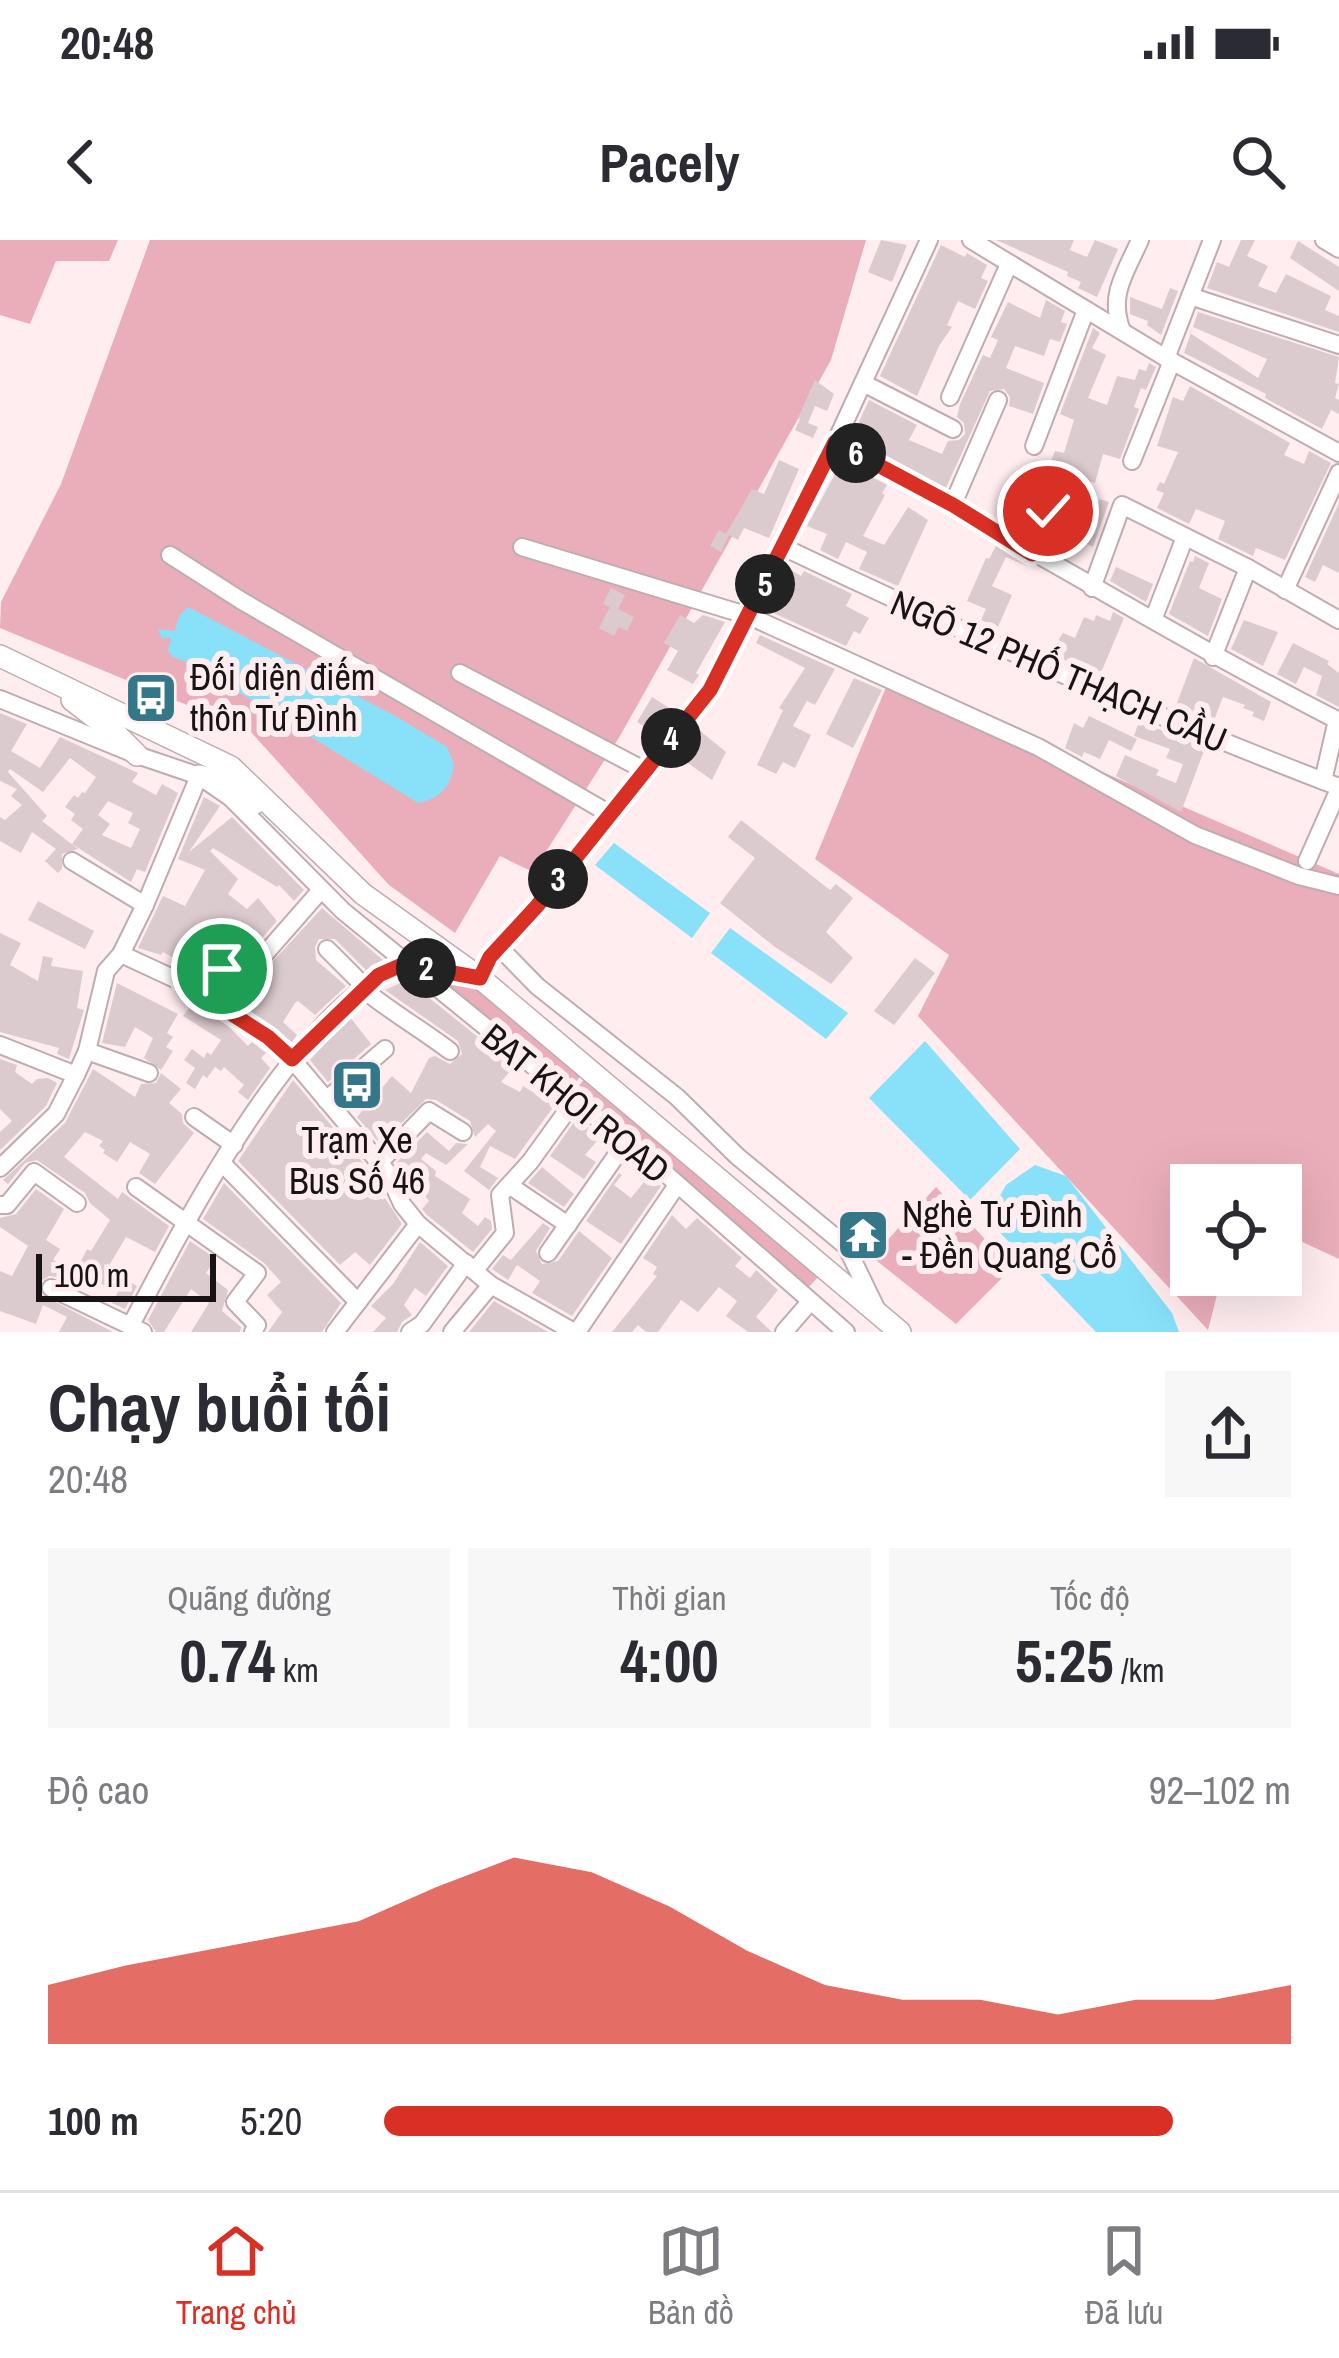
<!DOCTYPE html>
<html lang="vi">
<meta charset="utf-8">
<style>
body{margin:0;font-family:"Archivo Narrow",sans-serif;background:#f7f7f7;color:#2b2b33;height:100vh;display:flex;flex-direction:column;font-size:45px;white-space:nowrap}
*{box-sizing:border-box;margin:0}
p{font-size:39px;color:#7c7c81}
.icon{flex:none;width:66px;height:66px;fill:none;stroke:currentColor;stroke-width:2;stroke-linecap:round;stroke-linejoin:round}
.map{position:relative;height:1092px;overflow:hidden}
.details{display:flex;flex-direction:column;background:#fff;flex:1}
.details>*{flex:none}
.tools{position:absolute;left:1170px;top:924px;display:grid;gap:24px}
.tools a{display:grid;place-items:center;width:132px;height:132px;border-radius:0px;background:#fff;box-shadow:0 12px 48px #0002;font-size:60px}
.scale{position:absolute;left:36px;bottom:30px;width:180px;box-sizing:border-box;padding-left:12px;border:6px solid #181314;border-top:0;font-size:33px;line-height:42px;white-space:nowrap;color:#181314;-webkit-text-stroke:9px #ffedf0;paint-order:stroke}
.pin{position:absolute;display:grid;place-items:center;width:102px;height:102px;color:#fff;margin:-51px;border:6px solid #fff;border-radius:50%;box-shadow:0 3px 12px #0007}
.km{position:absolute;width:60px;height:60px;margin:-30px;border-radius:50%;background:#222;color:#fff;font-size:33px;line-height:60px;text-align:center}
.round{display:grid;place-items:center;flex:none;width:126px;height:126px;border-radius:0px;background:#f7f7f7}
.headline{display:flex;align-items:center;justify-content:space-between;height:204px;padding:0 48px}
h1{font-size:66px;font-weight:800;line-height:90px}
.figures{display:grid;grid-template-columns:repeat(3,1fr);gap:18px;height:204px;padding:12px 48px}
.figures div{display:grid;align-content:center;border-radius:0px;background:#f7f7f7;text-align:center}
.figures b{font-size:60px;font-weight:800}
.figures small{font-size:33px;font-weight:400}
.figures p{font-size:33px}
.chart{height:336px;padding:24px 48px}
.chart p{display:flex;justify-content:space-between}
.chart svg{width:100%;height:216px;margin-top:12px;fill:#d93025;opacity:.7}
ul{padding:0 48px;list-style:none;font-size:39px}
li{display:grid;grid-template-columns:192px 144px 1fr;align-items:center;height:90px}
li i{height:30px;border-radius:15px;background:#d93025}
.status{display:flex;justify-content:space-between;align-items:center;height:84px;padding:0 60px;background:#fff;direction:ltr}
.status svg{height:33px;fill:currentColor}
header{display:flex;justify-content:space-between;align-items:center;height:156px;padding:0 48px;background:#fff;font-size:54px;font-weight:800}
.tabs{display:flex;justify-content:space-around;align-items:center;height:168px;border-top:3px solid #e1e1e2;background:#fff;font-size:33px;color:#7c7c81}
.tabs a{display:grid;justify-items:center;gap:6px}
.tabs .current{color:#d93025}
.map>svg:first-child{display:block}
.green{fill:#eaaeba}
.water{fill:#88e0f9}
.building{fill:#dccbce;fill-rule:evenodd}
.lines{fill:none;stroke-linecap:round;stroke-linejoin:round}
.minor-casing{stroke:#beadb0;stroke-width:20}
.major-casing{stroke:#beadb0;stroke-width:24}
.minor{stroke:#fff;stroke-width:16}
.major{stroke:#fff;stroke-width:21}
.route-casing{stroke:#fff;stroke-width:24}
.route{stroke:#d93025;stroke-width:15}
.labels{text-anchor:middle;stroke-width:12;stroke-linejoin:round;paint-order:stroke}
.street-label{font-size:36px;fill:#181314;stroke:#ffedf0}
.poi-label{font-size:36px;fill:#181314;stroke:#ffedf0;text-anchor:start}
</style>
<div class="status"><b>20:48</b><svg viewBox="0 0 49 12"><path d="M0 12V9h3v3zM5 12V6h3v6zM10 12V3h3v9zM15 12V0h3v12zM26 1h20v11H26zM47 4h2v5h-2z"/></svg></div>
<header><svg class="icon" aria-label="back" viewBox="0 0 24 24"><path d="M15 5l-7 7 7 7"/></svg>Pacely<svg class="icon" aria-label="search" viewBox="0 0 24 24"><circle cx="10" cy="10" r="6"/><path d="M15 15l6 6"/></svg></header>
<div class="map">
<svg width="1339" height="1092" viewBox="0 0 1339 1092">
<rect width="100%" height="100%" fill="#ffedf0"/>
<g class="green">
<path d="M0,0H118L109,21H56L30,84L0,75Z"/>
<path d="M150,0H866L831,120L620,496L533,632L500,616L455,693L389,645L250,491L0,388L1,362L61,244Z"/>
<path d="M889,440L1339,634V1019L1281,992V945H1191V1035H1222L1208,1090L918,776L949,715L815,619Z"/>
<path d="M417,732L479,751L583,833L569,851Z"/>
<path d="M587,836L820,1035L806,1050L572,854Z"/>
<path d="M936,947L1012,1028L956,1084L872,1017Z"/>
</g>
<g class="water">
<path d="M188,367L397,477L447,507L454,524C451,547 439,559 418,563L195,425L173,417L168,411L171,397L162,399L158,389L175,391L179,376Z"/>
<path d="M614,603L710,673L692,698L595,625Z"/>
<path d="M730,688L848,773L826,799L711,713Z"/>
<path d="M925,801L1020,909L970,960L869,858Z"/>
<path d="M1035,925L1066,936L1172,1073L1179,1092H1096L987,979L1006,945Z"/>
</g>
<g class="building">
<path d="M881,0L907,5L892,42L868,32Z"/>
<path d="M996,0H1074L1070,10L1087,17L1095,0L1118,9L1097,57L1078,48L1081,42L1067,36L1068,32Z"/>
<path d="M1241,0H1255L1247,16L1268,26L1258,46L1276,53L1286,34L1331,56L1325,70L1339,76V92L1207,48L1217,22L1229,27Z"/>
<path d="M1298,1L1339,27V51L1290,18Z"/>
<path d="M941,5L965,17L967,13L987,25L981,38L988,41L975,69L958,61L947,85L952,87L939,106L917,156L880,136Z"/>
<path d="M1170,48L1178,51L1161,95L1147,85L1148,81L1130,74V57L1162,69Z"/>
<path d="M1046,60L1065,71L1061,82L1067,84L1060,102L1050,99L1044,116L1015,106L1006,128L1044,143L1033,174L1009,166L1010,157L1004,149L990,151L946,248L852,197L869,160L917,185L909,200L942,214L948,201L959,200L965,194L964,183L957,177L960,164L983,115L990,118L998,100L991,97L1008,62L1040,78Z"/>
<path d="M1198,72L1339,117L1335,143L1339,144L1335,158L1339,160V174L1331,170L1322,189L1265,158L1266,154L1184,113ZM1193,87L1267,119L1258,138L1190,93Z"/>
<path d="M1093,88L1100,93L1092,108L1106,115L1088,158L1107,165L1117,136L1135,140L1139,129L1146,131L1149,123L1156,127L1146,150L1141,148L1134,167L1139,169L1120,219L1103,214L1095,243L1087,241L1077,267L1068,263L1073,251L1054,243L1047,258L1037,266L1026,293L1013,286L1028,255L1036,259L1055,211L1064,213L1074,180L1060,174Z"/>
<path d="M815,140L834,154L827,171L815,166L808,183L818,187L813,198L795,190L800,179L805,182L798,178Z"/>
<path d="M1190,146L1290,203L1284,215L1304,224L1309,211L1331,223L1285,320L1256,308L1253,316L1218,299L1225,281L1196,269L1189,284L1157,268L1164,253L1156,250L1160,242L1164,244L1178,212L1157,206L1173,157L1183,161Z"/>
<path d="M779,220L799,229L769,298L744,288L738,300L729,295L721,312L710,306L719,290L726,294L752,249L764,254Z"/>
<path d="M842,221L887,245L882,253L885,255L863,296L884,305L908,267L928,280L898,346L859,329L867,312L846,302L838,319L820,310L827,294L807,286Z"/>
<path d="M1100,259L1109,262L1093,307L1076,298Z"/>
<path d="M1339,263V333L1323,325L1315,342L1305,337Z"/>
<path d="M996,306L1027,326L1006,317L992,346L1012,355L998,387L981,380L986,369L967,361L986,318L989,319Z"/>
<path d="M1195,316L1209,323L1199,348L1222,359L1208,396L1169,374L1190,321L1193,322Z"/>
<path d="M1116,327L1153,344L1146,362L1110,341Z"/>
<path d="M791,330L801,336L804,331L852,354L846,366L869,378L860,394L854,391L846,406L769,371Z"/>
<path d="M611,348L625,355L618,369L634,377L627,391L619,387L614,396L599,388L610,367L603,364Z"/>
<path d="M1113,372L1124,378L1100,435L1049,414L1063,393L1075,398L1084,377L1094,381L1096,375L1110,381Z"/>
<path d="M680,375L694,383L703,375L725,382L696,433L699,435L693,444L667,430L678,411L664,403Z"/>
<path d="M1244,380L1278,392L1263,426L1231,409Z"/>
<path d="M760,395L835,429L815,465L807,461L793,486L811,495L795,528L783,522L776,534L757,525L783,470L779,468L805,428L756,403Z"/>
<path d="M1293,403L1329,421L1327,424L1339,433V467L1316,455L1322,436L1304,427L1296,444L1277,434Z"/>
<path d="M1194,418L1271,462L1264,481L1252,476L1254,472L1243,468L1245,465L1223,457L1213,483L1175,468Z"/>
<path d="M854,438L882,450L853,508L826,494Z"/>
<path d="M652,457L674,471L657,495L637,482Z"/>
<path d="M0,473L27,484L11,511L40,528L60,497L138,533L132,542L156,555L162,544L178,553L145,632L137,629L131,642L72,604L83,589L71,580L75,574L65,567L74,555L78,558L82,552L85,553L96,537L70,518L43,552L10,529L8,532L47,576L42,581L78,609L62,614V629L58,633L45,621L56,609L32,592L21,613L0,601V577L5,580L22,565L11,556L17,549L0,541ZM108,561L133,573L128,583L140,589L131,608L102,595L110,584L98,575Z"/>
<path d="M1089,476L1137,499L1131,511L1109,500L1100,519L1084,512L1082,517L1065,508L1074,483L1083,488Z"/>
<path d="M1139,481L1205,508L1181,572L1116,536L1125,515L1159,530L1156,535L1176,543L1183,524L1166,518L1170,509L1134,496Z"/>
<path d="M699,490L726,512L712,540L682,519Z"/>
<path d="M204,557L220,566L189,612L232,577L304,650L294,661L279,645L277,647L213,608L210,611L238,639L228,654L247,669L258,658L277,681L263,697L259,694L244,716L265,730L322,668L384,721L367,731L335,699H319L315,707L316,720L346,746L315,775L298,761L295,763L283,782L297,795L292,802L230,757L241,741L233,736L234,724L209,705H196L181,722L163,712L161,715L138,708L163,656L185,666L205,630L178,619Z"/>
<path d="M741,580L830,650L836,644L853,658L826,692L853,718L831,744L775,707L720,663L755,618L728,597Z"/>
<path d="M38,661L94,691L85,709L28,680Z"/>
<path d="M0,693L21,703L10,725L38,741L43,716L53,718L51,726L83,731L77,768L84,770L69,819L57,814L59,808L0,792Z"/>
<path d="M915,718L935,733L894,785L874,771Z"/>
<path d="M407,740L514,826L501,842L520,852L523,846L538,855L541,849L557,862L515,919L490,906L480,927L498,938L489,950L464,931L496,891L488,884L475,897L470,881L436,860L426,859L380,904L357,877L392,836L411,853L429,818L435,816L450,824L462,814L458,801L385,750Z"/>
<path d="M117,743L178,774L167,793L173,797L166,807L173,811L161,830L144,818L153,798L135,787L125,807L102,803Z"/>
<path d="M193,763L228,786L248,806L252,802L266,813L261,818L270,828L248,860L238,852L244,845L224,827L221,831L215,827L207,838L203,835L195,849L186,843L195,828L184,820L192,809L204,818L207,812L211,815L221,800L183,776Z"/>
<path d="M350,777L371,804L328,842L310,820Z"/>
<path d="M0,819L17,825L15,832L32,844L37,839L48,838L57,843L46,866L0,910V892L12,881L0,869Z"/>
<path d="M93,829L135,857L141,844L156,843L161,833L181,849L169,863L182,874L183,883L194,893L155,944L139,933L150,914L130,902L117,922L103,913L105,910L99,906L103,901L85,892L64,917L118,959L122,952L169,986L155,1012L126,997L107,1029L137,1046L125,1069L112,1063L118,1052L87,1037L92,1029L80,1023L87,1009L91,1011L110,980L90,963L85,953L37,920L25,923L8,944L3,940L65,883Z"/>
<path d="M293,840L374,936L367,941L383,960L385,958L402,984L370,1025L355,1012L340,1025L238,921Z"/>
<path d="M577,878L600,897L585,915L596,922L584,939L550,916Z"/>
<path d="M427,892L449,911L456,903L468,904L446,925L426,913L421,919L436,931L435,936L470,959L462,973L478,986L485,977L491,981L492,989L473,1012L427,975L422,969L429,961L396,923Z"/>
<path d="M542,927L574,954L564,967L528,943Z"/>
<path d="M619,933L622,935L614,945L631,958L649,936L661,946L621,1004L586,981Z"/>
<path d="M224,943L341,1063L322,1092H268L282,1072L267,1055L281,1042L264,1023L203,979Z"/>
<path d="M36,949L64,969L46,1000L60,1009L53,1020L63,1026L57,1037L49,1036L40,1042V1054L113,1092H59L67,1077L43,1065L36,1084L0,1071V1031L12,1036L28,1006L0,987V978L16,974Z"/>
<path d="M672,975L686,989L697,978L742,1018L735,1026L750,1038L756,1030L778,1050L756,1077L772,1092H748L726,1076L737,1061L719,1047L698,1072L681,1060L658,1092H646L638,1085L632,1092H612L657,1036L653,1034L657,1027L643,1018Z"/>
<path d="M543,983L550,988L536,1011L542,1024L558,1021L579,991L612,1018L572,1076L532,1053L540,1041L517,1025L508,1040L492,1029L503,1015L511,1020Z"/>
<path d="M190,1001L216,1019L206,1033L228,1050L222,1071L241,1087L240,1092H191L209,1063L191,1049L164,1092H156L148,1080Z"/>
<path d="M420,1002L448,1026L426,1056L415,1048L404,1065L412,1075L402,1082L397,1092H373L386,1078L371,1066L393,1044Z"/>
<path d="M494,1061L548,1092H469Z"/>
</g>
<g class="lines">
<g class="minor-casing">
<g id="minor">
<path d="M971,0L1166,118L1339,213"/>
<path d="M1324,0L1339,9"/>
<path d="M1190,56L1339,105"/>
<path d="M1122,91C1108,55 1125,34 1140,0"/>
<path d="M1166,118L1212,0"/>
<path d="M863,143L953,189"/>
<path d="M950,157L1009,24"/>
<path d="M835,203C1005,291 1166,393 1337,480L1323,541"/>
<path d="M1034,206L1086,70"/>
<path d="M1132,221L1172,121"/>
<path d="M953,264L998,160"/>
<path d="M522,307L749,376L1038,507L1195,595L1299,636L1339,646"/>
<path d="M783,307C965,394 1151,475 1339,547"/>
<path d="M1032,314L1048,271"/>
<path d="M170,315L242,361L608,573"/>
<path d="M1092,348L1122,265L1248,328"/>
<path d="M1285,350L1339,233"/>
<path d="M1153,380L1185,297"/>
<path d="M1213,417L1248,328L1339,380"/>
<path d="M460,433L644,530"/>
<path d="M0,459L137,515L199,536L231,558L343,671L666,934L846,1092"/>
<path d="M72,621L145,665"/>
<path d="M1307,621L1339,549"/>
<path d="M499,707L537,746L677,857L737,916L846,1006L876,1068"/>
<path d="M327,709L365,747"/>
<path d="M121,714L192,747L268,797L292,819L388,933L402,964L418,984L491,1045L574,1092"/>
<path d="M264,715L321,650"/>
<path d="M480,738L490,717L537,666L709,450L835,203L929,0"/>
<path d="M182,742L202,716L222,729"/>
<path d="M363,749C391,772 421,789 450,811"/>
<path d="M0,805L76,835"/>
<path d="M87,811L149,833"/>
<path d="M326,860L385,809"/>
<path d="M194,877L234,905"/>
<path d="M379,923L429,871L463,892"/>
<path d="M223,924L358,1062"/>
<path d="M0,928L56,874L76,835L87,811L106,731L121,714L145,665L199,536"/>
<path d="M509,945L568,985"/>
<path d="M136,947L257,1033L235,1062L257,1085L253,1092"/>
<path d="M0,965H7L34,932L77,963"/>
<path d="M548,1013L625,903"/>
<path d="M475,1030L505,993L500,955L530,922L574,861"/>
<path d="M51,1048L143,1092"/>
<path d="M132,1083C186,980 295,770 404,724"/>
<path d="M335,1092L418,984"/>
<path d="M410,1092L422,1084L466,1023"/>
<path d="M452,1092L491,1045"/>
<path d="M577,1092L677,945"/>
<path d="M784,1092L809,1063"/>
</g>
</g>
<g class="major-casing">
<g id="major">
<path d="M0,416L231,527L363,654L480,738L900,1092"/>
<path d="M72,460L115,493L137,515"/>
<path d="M199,536L223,542L255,563"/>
<path d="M404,724L474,737"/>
</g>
</g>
<use href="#minor" class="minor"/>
<use href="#major" class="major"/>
</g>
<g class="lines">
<g class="route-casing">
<path id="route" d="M222,729L202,716L182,742L268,797L292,819L379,735L404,724L480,738L490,717L537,666L710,450L835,202L953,265L1032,314L1048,271"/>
</g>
<use href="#route" class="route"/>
</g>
<defs>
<g id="bus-square" transform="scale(2.7)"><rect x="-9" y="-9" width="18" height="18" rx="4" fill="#347788" stroke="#ffedf0"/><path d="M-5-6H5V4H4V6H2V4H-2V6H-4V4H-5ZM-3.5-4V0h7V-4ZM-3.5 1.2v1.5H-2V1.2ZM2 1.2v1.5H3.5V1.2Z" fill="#fff"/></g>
<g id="temple-square" transform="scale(2.7)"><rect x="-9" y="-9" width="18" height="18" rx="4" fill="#347788" stroke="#ffedf0"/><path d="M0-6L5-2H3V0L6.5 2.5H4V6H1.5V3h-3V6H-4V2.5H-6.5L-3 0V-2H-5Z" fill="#fff"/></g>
</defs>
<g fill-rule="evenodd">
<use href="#bus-square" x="151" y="458"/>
<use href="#bus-square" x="357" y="845"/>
<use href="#temple-square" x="863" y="995"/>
</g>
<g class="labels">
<g class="street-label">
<text transform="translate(1059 431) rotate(23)" y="13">NGÕ 12 PHỐ THẠCH CẦU</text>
<text transform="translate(576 863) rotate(39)" y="13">BAT KHOI ROAD</text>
</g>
<g class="poi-label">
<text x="190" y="450">Đối diện điếm<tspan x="190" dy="41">thôn Tư Đình</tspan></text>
<text x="357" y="913" text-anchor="middle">Trạm Xe<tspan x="357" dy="41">Bus Số 46</tspan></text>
<text x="902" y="987">Nghè Tư Đình<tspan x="902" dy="41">- Đền Quang Cổ</tspan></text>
</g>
</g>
</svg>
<div class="tools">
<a><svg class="icon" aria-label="locate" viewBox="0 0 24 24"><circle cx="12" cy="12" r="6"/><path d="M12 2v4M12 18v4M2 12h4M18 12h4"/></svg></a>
</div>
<div class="scale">100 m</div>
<div class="pin" style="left:222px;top:729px;background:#1e9e55"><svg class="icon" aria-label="arrive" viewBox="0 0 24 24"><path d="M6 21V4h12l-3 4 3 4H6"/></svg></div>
<div class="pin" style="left:1048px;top:271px;background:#d93025"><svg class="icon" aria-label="check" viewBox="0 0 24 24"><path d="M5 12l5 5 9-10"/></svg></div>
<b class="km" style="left:426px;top:728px">2</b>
<b class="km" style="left:558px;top:639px">3</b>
<b class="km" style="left:671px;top:498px">4</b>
<b class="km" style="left:765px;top:344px">5</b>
<b class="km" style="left:856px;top:213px">6</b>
</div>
<section class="details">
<div class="headline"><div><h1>Chạy buổi tối</h1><p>20:48</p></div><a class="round"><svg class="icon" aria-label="share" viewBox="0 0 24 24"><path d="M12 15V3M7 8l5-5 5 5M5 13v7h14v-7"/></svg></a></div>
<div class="figures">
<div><p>Quãng đường</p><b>0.74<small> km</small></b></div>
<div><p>Thời gian</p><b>4:00</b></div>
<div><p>Tốc độ</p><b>5:25<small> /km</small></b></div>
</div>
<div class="chart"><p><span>Độ cao</span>92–102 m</p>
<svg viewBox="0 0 160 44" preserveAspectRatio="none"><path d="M0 44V32L10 28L20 25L30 22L40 19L50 12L60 6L70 9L80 16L90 25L100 32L110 35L120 35L130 38L140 35L150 35L160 32V44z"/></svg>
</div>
<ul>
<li><b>100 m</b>5:20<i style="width:87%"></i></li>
</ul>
</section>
<nav class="tabs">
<a class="current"><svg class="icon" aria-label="home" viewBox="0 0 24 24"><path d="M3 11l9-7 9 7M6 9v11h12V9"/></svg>Trang chủ</a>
<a><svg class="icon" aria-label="map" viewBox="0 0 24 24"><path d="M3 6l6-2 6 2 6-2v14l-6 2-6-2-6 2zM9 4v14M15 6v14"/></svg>Bản đồ</a>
<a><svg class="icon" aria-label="saved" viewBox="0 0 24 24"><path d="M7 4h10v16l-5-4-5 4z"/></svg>Đã lưu</a>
</nav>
